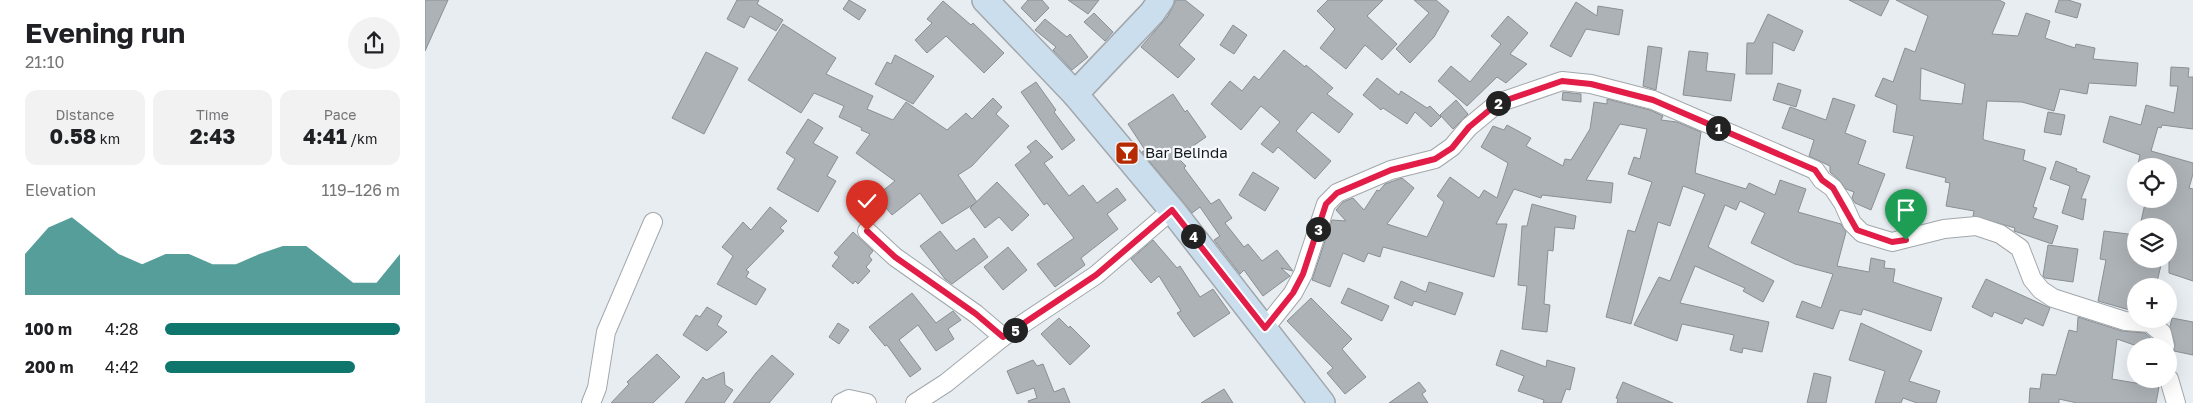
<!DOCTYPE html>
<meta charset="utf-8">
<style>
body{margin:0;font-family:"Golos Text",sans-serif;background:#f2f2f2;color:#202124;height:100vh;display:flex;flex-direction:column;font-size:19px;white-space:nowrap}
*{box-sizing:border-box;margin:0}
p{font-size:16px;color:#757577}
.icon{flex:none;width:28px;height:28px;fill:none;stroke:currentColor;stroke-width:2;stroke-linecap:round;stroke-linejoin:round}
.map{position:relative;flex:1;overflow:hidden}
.side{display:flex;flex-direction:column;background:#fff;width:425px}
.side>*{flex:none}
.fabs{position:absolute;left:1702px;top:158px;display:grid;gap:10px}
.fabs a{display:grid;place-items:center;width:50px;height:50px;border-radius:50%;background:#fff;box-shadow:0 5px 20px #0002;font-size:25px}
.pin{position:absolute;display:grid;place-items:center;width:42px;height:42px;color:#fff;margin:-51px -21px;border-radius:50% 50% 50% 0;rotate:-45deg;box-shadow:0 0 5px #0007}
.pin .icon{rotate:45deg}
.km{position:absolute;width:25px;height:25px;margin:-12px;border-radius:50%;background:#222;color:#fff;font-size:14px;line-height:25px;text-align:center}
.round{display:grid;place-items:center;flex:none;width:52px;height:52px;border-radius:26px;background:#f2f2f2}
.overview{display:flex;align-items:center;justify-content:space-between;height:85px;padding:0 25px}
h1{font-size:28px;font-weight:700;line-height:38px}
.figures{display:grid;grid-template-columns:repeat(3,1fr);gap:8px;height:85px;padding:5px 25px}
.figures div{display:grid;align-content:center;border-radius:12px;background:#f2f2f2;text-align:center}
.figures b{font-size:21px;font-weight:700}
.figures small{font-size:14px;font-weight:400}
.figures p{font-size:14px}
.chart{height:140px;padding:10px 25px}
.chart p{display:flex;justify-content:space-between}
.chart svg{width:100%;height:90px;margin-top:5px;fill:#0f766e;opacity:.7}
ul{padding:0 25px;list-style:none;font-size:16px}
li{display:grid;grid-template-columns:80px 60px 1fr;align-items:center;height:38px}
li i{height:12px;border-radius:6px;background:#0f766e}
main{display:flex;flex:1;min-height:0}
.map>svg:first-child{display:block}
.building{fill:#adb2b6;stroke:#8a8f93;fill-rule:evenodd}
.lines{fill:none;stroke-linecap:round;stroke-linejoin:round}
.street-casing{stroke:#a2a7ab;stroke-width:20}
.secondary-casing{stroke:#a2a7ab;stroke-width:28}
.street{stroke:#fff;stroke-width:18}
.secondary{stroke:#cbdeed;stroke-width:25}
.route-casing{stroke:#fff;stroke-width:10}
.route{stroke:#e11d48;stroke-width:6}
.labels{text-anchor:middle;stroke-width:4.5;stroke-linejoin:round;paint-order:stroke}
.poi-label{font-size:15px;fill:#17191b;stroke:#f6fafe;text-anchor:start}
</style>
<main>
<section class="side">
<div class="overview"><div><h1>Evening run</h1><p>21:10</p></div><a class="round"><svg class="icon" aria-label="share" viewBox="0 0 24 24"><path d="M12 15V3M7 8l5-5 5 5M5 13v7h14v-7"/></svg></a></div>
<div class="figures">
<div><p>Distance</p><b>0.58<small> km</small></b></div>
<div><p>Time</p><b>2:43</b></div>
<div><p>Pace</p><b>4:41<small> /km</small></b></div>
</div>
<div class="chart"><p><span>Elevation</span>119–126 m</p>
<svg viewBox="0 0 160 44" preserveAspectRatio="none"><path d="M0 44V24L10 11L20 6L30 15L40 24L50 29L60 24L70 24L80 29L90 29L100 24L110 20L120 20L130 29L140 38L150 38L160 24V44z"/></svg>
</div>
<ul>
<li><b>100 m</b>4:28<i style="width:100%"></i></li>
<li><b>200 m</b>4:42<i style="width:81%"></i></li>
</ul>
</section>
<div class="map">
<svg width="1768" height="403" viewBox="0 0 1768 403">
<rect width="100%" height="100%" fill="#e8edf2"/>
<g class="building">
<path d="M0,0H23L0,51Z"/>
<path d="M312,0H334L332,4L358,20L351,31L325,16L319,28L302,19Z"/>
<path d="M424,0L441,10L434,20L418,9Z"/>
<path d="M603,0H617L624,8L610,22L596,8Z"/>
<path d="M643,0H674L663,14Z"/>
<path d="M760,0L779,15L754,45L770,59L753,78L716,47L743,16L751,0Z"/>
<path d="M903,0H958L942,16L972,44L957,60L940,45L921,69L895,48L910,29L892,11Z"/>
<path d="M989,0H1011L1024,11L1009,37L985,63L971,49L1004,13Z"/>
<path d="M1424,0H1464L1456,16Z"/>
<path d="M1471,0H1574L1580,3L1567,34L1593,36L1601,13L1625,21L1620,38L1650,48L1651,44L1670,48L1668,59L1713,63L1711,86L1664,83L1662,94L1635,89L1629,111L1597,102L1562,101L1558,138L1559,140L1600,150L1598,160L1621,168L1608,207L1612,208L1608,218L1633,226L1627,244L1589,231L1590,228L1548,216L1549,211L1521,206L1525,183L1520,182L1521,178L1481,168L1489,136L1468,132L1472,105L1450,96L1458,78L1468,82L1480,48L1490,52L1503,16ZM1496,68L1540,84L1537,104L1495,100Z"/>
<path d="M1634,0H1643L1656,4L1652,18L1630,12Z"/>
<path d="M518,1L546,25L548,23L579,53L559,73L521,36L502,53L490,40L507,23L502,19Z"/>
<path d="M1151,2L1172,16L1173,6L1198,10L1194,35L1161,29L1146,57L1125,46Z"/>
<path d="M669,13L688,32L680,41L659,22Z"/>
<path d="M1343,14L1378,31L1369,51L1348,42L1347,74H1321L1322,43H1329Z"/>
<path d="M1083,16L1103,33L1085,54L1102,64L1081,83L1072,77L1042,106L1013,81L1026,66L1045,82L1076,44L1066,36Z"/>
<path d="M620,19L642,37L645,34L663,57L647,70L628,50L631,47L610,30Z"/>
<path d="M358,24L411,58L401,74L448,96L442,109L468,120L481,102L522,130L541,113L547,119L568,98L577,107L571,114L584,126L547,166L533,175L552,202L517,224L495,193L467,215L451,196L470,181L431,153L445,134L436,130L437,128L414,117L419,106L389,93L376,113L323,80Z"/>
<path d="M808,25L822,35L809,54L795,45Z"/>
<path d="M1223,46L1237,48L1231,90L1218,86Z"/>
<path d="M859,50L880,67L881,65L908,88L902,94L928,114L914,133L887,112L871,131L906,161L890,179L853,147L848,153L836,144L855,122L836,106L816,130L786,104L805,81L817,91L829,76L834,80Z"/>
<path d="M1264,51L1283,53L1281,71L1310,74L1306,101L1258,95Z"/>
<path d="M281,52L313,68L279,134L247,118Z"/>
<path d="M470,55L509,76L488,104L450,84L462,62L466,64Z"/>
<path d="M1746,67L1764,68L1763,77H1768V129L1737,125L1736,128L1733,127L1726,151L1768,163V174L1764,188L1768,189V281L1744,273V226H1715L1721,199H1744V166H1723L1713,164L1715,155L1678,142L1685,116L1716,125L1721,105L1749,113L1753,86H1745Z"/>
<path d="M952,78L974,95L976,91L1002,108L1005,106L1016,117L1006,127L990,112L982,124L958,108L956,110L938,95Z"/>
<path d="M611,82L631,110L629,112L650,140L637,150L596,92Z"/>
<path d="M1353,83L1376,90L1371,107L1348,100Z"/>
<path d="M1138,92L1156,94V102L1137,100Z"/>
<path d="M748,94L760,112L762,110L781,137L752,157L761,166L759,168L786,204L794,199L807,218L800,223L819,247L823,244L837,261L852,250L868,271L856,268L865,276L838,296L819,270L815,274L789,240L795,236L775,207L767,213L717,152L720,150L703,124Z"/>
<path d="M1408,98L1430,105L1420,133L1441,141L1433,164L1460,174L1446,210L1430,203L1427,198L1429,192L1421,189L1414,180L1405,172V166L1384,156L1389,140L1357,128L1365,107L1401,120Z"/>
<path d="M1182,99L1225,110L1238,116L1236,120L1252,122L1276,132L1270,173L1321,189L1324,183L1350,195L1355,180L1381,189L1373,212L1416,224L1421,232L1412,266L1444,272L1446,258L1460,261L1459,268L1470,269L1468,282L1517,298L1506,331L1438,309L1436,315L1415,310L1408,329L1371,317L1377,301L1396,308L1408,274L1370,264L1326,243L1340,213L1315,201L1311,210L1300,205L1283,247L1349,281L1338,302L1318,291L1320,288L1270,266L1255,303L1344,322L1337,352L1318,348L1317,353L1305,350L1309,335L1257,324L1252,341L1209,325L1234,277L1245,281L1280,194L1258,186L1245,226L1233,222L1206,324L1181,317L1203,230L1210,232L1227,182L1203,174L1209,157L1215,159L1222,129L1195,124L1161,180L1188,183L1186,203L1117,195L1116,198L1089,189L1071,224H1082L1069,277L958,247L955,257L943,253L939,262L918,253L905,287L887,280L907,220L921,221L911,210L918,202L928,198L939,210L952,190L954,191L960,184L977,178L989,188L962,224L1002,237L1019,202L1012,196L1025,177L1054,198L1059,190L1072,198L1083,163L1056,147L1068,126L1079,130L1082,125L1106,138L1101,146L1138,166L1140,159L1146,160L1165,129L1169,102L1182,104Z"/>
<path d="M1031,100L1043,114L1028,129L1015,115Z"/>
<path d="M1623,112L1640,115L1636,135L1619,132Z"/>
<path d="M383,119L398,128L388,143L413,157L402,176L411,181L393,212L352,189L370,159L361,153Z"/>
<path d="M611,140L628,157L619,163L644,196L658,185L672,203L692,188L701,200L682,214L693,229L656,258L660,265L630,287L612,264L649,238L622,203L619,205L590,165L606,152L602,147Z"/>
<path d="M1631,161L1652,169L1651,171L1665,176L1656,199H1661L1658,220L1637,213L1645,186L1625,179Z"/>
<path d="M828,172L854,188L840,211L814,195Z"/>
<path d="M572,182L604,215L587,231L574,217L560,228L545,208Z"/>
<path d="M1107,204L1151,216L1149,229L1130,227L1128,251L1123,250L1119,304L1125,305L1122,332L1097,329L1102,286L1093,285L1097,226H1102Z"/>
<path d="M345,207L362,221L355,228L359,231L321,270L324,272L321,277L341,289L331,305L292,284L308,256L297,247L318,222L326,230Z"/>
<path d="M515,231L531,251L549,238L563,257L527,284L520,279L495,246Z"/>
<path d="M1679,231L1711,235V259L1737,261L1731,286H1711L1708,311L1673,301L1681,260L1675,259Z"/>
<path d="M428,232L448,251L444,256L447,260L441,267L445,271L433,284L430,281L428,284L407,266L414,257L409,253Z"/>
<path d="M728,240L752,268L755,266L775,297L788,289L805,313L769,337L752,313L756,311L734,276L726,283L706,259Z"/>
<path d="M1623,245L1653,249L1648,282L1620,278L1618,276Z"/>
<path d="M583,247L602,270L578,290L559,267Z"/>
<path d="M1561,279L1625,308L1618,326L1600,318L1597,324L1569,312L1567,317L1547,307Z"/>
<path d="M976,281L1001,292L1004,282L1038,293L1030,315L989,301L987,306L969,298Z"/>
<path d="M923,288L964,306L957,321L916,303Z"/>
<path d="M487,293L511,323L528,311L536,320L523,329L529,339L511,351L493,325L474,340L496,369L485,377L462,345L460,346L444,327Z"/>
<path d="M886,298L927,339L917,349L941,377L920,394L902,373L908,368L862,321Z"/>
<path d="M282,307L297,316L292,325L302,332L282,351L258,335L271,315L275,317Z"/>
<path d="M1653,317L1697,331L1720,333L1727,339L1729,346H1712L1692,339L1687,379L1734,387L1731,403H1652L1634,399V403H1604L1605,388L1615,389L1617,374L1631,375L1644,330L1652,332Z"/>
<path d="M634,318L644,328L645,326L665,346L645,365L616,334Z"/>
<path d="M1747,318L1768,322V355L1749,351L1750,344L1745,327Z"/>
<path d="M413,323L424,330L414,344L404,337Z"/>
<path d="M1436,323L1497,351L1484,381L1515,391L1511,403H1492L1478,398L1476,403H1450L1460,371L1424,360Z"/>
<path d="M1076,350L1121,367L1122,360L1150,368L1145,390L1141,389L1136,403H1118L1119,400L1093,391L1099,376L1071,365Z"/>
<path d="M232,354L255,377L228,403H186L204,384L202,382Z"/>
<path d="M347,355L369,374L344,403H308L331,373Z"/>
<path d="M608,360L612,366L618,364L629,392L639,388L645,403H604L603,401L612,398L609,388L592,394L582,371Z"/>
<path d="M299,372L300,385L308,390L299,403H260L278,377L281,380Z"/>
<path d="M1389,373L1406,377L1401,403H1382Z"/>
<path d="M994,382L1001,391L997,394L1003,403H964Z"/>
<path d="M1198,382L1248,403H1192L1193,399L1191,398Z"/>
<path d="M799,389L808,403H776Z"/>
</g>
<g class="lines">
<g class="street-casing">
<g id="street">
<path d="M442,231L470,257L551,314L578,337"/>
<path d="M840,328L868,293L878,274L901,204L912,193L966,170L1010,159L1027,147L1044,127L1073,103L1137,81L1166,84L1228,100L1390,170L1397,180L1408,188L1418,203L1427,223L1437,233L1467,242L1519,229L1551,226L1575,234L1595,248L1607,279L1616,290L1628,298L1700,321L1725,323L1737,333L1740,346"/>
<path d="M1744,379L1751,403"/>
<path d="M166,403L172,388L181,332L228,222"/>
<path d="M416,403L424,399L442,403"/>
<path d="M490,403L521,383L578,337L671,275L747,210"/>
</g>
</g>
<g class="secondary-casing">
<g id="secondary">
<path d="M560,0L650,94L747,210L897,403"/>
<path d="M650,94L727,13L736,0"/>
</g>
</g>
<use href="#street" class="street"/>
<use href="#secondary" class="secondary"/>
</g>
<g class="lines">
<g class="route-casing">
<path id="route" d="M442,231L470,257L551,314L578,337L671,275L747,210L840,328L868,293L878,274L901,204L912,193L966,170L1010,159L1027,148L1044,127L1073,103L1137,81L1166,84L1228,100L1390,170L1397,180L1408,188L1432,230L1467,242L1481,240"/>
</g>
<use href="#route" class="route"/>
</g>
<defs>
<g id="bar-square" transform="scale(1.25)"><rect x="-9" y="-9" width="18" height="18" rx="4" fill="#b52a00" stroke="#f6fafe"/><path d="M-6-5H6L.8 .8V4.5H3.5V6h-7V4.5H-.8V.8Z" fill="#fff"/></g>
</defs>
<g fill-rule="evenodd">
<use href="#bar-square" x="702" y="153"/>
</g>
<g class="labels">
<g class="poi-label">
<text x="720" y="158">Bar Belinda</text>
</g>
</g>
</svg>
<div class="fabs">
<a><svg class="icon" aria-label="locate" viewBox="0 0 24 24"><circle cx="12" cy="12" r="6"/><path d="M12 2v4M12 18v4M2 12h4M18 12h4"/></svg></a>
<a><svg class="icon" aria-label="layers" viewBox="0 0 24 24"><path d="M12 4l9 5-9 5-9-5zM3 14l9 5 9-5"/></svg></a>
<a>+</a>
<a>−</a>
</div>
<div class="pin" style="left:1481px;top:240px;background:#1e9e55"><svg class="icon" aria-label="arrive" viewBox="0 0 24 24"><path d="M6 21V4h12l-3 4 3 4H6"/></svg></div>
<div class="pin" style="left:442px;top:231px;background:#d93025"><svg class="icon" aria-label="check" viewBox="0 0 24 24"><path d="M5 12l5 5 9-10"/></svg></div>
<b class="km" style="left:1293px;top:128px">1</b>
<b class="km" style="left:1073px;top:103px">2</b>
<b class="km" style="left:893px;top:229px">3</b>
<b class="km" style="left:768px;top:236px">4</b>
<b class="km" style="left:590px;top:330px">5</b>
</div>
</main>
